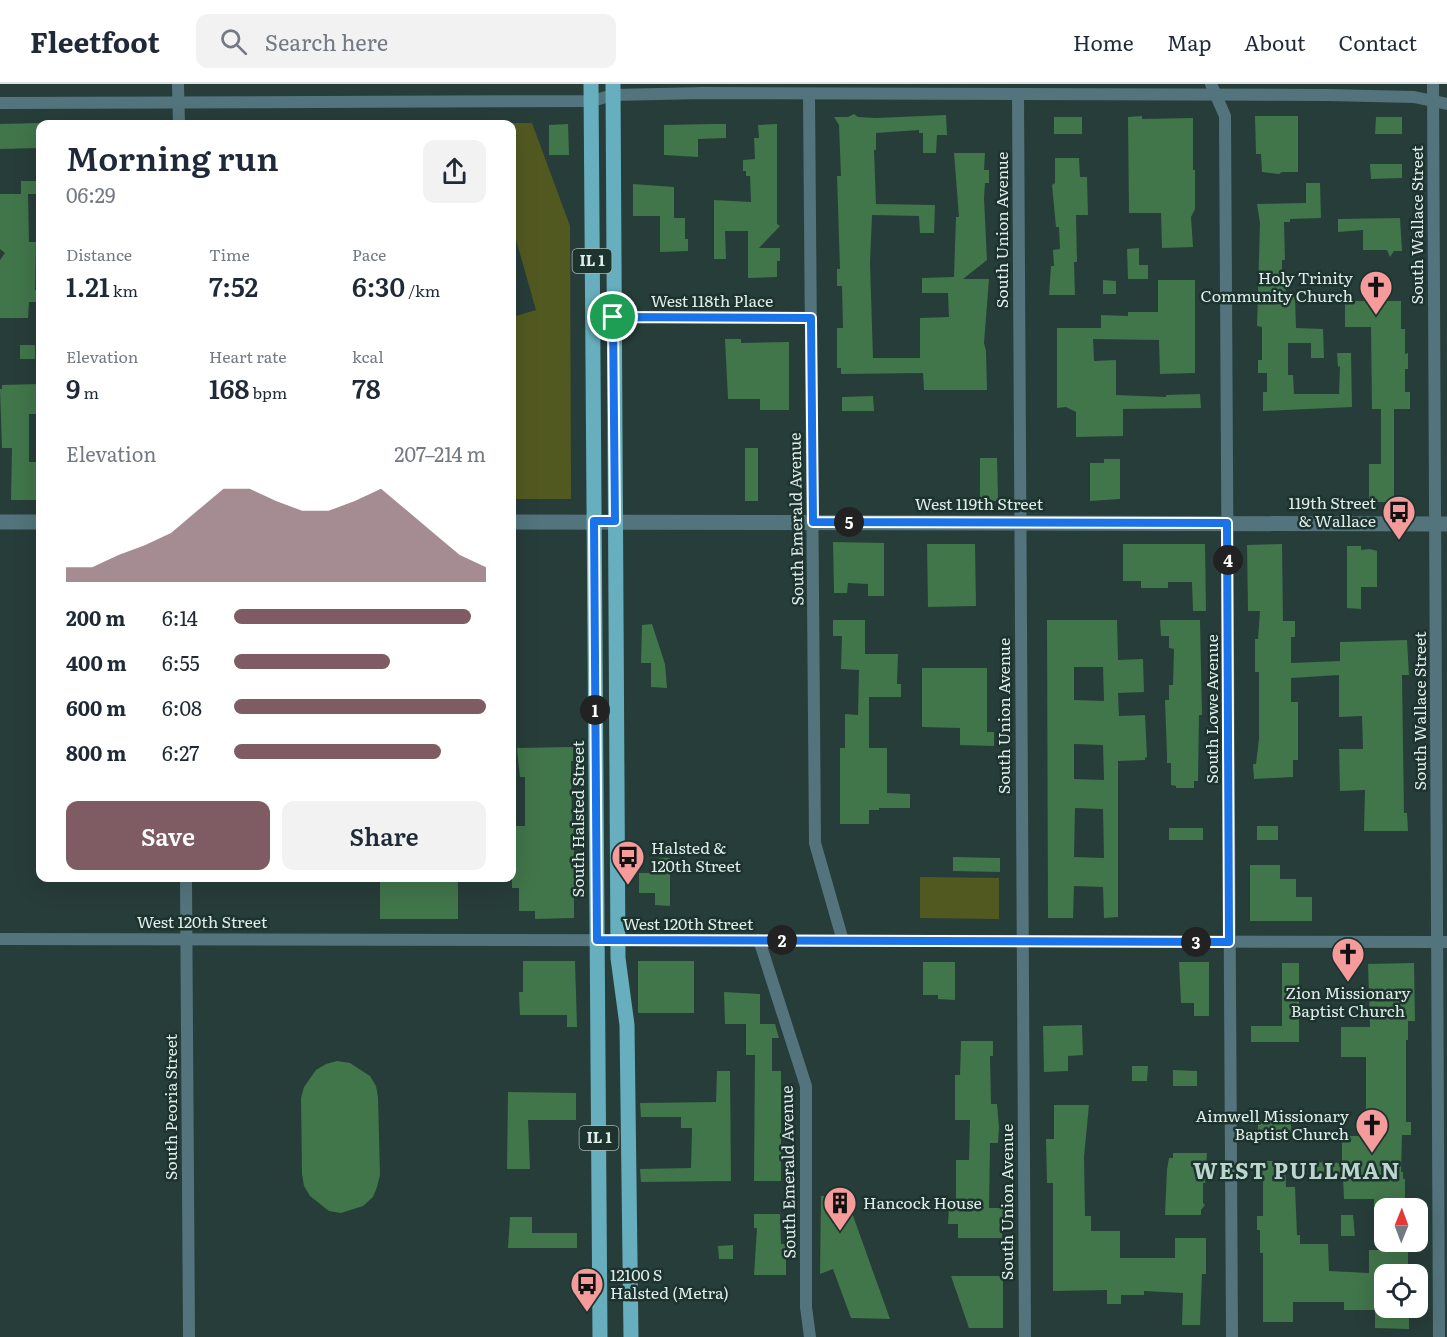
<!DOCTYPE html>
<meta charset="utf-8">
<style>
body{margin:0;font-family:Literata,serif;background:#f2f2f3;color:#1f2937;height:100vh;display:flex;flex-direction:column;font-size:22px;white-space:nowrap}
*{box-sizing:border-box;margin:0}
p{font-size:20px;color:#747a83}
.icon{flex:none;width:33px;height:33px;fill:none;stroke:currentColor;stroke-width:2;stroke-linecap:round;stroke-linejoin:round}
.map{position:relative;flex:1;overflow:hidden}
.side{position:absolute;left:36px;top:36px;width:480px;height:762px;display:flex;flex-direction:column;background:#fff;border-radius:12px;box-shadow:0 6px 24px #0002}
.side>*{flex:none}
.needle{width:39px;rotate:1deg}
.fabs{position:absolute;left:1374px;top:1114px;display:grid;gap:12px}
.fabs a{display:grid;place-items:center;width:54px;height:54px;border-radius:12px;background:#fff;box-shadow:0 6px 24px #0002;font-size:30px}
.pin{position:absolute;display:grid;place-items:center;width:51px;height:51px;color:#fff;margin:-26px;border:3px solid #fff;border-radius:50%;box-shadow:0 2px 6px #0007}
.km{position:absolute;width:30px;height:30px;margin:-15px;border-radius:50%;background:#222;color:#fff;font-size:16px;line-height:30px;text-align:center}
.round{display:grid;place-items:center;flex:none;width:63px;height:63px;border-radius:12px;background:#f2f2f3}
.overview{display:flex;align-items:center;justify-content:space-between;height:102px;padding:0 30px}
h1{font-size:33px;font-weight:600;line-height:45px}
.stats{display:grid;grid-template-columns:repeat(3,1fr);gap:9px;height:102px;padding:6px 30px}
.stats div{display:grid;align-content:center}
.stats b{font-size:26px;font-weight:600}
.stats small{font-size:16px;font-weight:400}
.stats p{font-size:16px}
.chart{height:168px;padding:12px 30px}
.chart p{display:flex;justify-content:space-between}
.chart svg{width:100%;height:108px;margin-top:6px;fill:#7f5c64;opacity:.7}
.cta{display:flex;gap:12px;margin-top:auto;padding:12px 30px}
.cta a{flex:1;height:69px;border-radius:12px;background:#7f5c64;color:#fff;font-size:24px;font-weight:600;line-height:69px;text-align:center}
.cta a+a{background:#f2f2f3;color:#1f2937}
ul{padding:0 30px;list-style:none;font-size:20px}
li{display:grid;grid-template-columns:96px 72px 1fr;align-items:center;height:45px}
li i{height:15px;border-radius:8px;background:#7f5c64}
header{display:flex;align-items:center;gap:36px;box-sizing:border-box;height:84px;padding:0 30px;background:#fff;border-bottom:2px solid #e0e1e3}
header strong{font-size:28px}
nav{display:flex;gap:33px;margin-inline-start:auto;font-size:21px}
.search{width:420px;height:54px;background:#f2f2f3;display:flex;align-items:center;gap:15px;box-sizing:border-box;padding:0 21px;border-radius:12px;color:#747a83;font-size:22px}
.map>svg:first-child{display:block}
.green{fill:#525920}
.building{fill:#41754a;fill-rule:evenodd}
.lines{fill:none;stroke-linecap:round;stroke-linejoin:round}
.minor{stroke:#53747c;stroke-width:12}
.tertiary{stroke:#53747c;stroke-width:15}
.primary{stroke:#67afbe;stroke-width:15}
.route-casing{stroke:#fff;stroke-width:12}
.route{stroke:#1a73e8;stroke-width:8}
.labels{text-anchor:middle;stroke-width:5;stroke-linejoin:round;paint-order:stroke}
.shield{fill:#1d332e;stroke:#a6b5b2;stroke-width:1.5}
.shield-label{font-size:15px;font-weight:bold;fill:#e0edea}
.street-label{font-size:16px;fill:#e0edea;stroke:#1d332e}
.poi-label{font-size:16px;fill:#e0edea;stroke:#1d332e;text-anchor:end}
.district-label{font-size:22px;font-weight:bold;letter-spacing:1.5px;fill:#bbd5cf;stroke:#1d332e}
</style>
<header>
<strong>Fleetfoot</strong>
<div class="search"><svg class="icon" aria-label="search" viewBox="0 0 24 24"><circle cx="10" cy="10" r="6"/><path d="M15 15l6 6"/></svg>Search here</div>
<nav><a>Home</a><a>Map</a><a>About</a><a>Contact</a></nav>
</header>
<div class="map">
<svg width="1447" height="1253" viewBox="0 0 1447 1253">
<rect width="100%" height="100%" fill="#273d39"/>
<g class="green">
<path d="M481,39H532L570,142L571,415H512V233L536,226L512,142V40Z"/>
<path d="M920,793L999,794V835L920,834Z"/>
</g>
<g class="building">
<path d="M854,30L858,33L876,34L946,31L947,51H937L936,69H923V49H919V46L876,49V66H874L876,120L935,121L934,149H920L919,132L872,131L870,179L873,274H920V234L949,233L948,209H922V194L954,193L956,133H959L954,69H985L984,86H989V99H985L984,114L987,176L963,195H989L984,259L986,267L987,306H924L923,289L841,290V284H837V244H843L842,202H837V185H840L837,92H841L839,41L834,33H848Z"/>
<path d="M1142,32V35L1193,34V86H1195V125L1191,133L1193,163L1162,164L1161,129H1129L1128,33Z"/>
<path d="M1255,32H1298V88H1282L1279,90L1262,88L1261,70H1256Z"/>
<rect x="1054" y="33" width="28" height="17"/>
<path d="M1376,33H1402V50H1375Z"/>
<path d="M40,39V64L0,65V40Z"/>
<path d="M568,40L569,71H549V41Z"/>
<path d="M711,40H726V54L698,55V73L664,71V41Z"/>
<path d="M777,40V140L780,142L759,164H780V177H777V193L748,194V147H725L726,175H714V116L751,118L750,92H746V87H743V76L755,75L754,54H759L758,41Z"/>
<path d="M1055,74H1079L1080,93H1087L1088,131H1076L1077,178H1074L1075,211H1049L1051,182H1054L1053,166L1060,165L1059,143H1056L1052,101L1055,99Z"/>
<path d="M1370,80H1402V94L1371,95Z"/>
<path d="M21,97H40V110H28L29,158H36L35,206H40V218H29L28,234H0V176L5,169L0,165V110H24H21Z"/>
<path d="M1306,99H1320L1321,134L1290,135V138H1284L1285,176H1282V197H1285L1286,212H1295L1296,244L1323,245L1324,274H1311V259H1288V291H1293L1294,310H1339L1340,282L1338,283L1337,269H1351L1352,323L1263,327V308H1267V289H1258V276H1262V243L1257,242L1260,139L1257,120L1306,119Z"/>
<path d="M633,100L674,103V134H685V155H688V167L660,168V132H633Z"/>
<path d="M1400,134L1402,167H1394L1390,173L1387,166H1363V146L1338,148V135Z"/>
<path d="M1139,164V181H1148V195H1128L1127,165Z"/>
<path d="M1103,196L1116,197V210H1103Z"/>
<path d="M1158,196H1195V289L1160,290L1159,256L1093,255L1094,277L1116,276V311L1166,313V311L1200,310L1201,324L1123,325V352L1076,353V328L1066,323L1057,324V244H1101V231L1128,232V228H1158Z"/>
<path d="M1345,217H1401V245H1405V270L1408,269V285H1405V308H1410V325H1394V418H1369V380H1381V325H1372L1371,243H1345Z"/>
<path d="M725,255H741V259L789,258V326H760V315H728Z"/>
<rect x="20" y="261" width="15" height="14"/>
<path d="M40,300V330H29V378H40V416H11L12,364H2L0,305H2V301Z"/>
<path d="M873,312L874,327H842V313Z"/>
<rect x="745" y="364" width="13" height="53"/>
<path d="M980,374H997L998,417H980Z"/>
<path d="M1104,375H1120V415L1090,417V379H1104Z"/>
<path d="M833,458L884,459V512H868V500L848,499L847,509H834Z"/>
<path d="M927,460H975L976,522L928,523Z"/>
<path d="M1123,460H1205L1206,527H1193L1192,498H1168V504H1141V497H1123Z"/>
<path d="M1282,460L1283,537H1295V553H1291V579L1340,577V558L1407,556L1409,591H1402L1404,729H1407L1408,747H1364L1365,706L1340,707L1339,665H1363L1362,632L1339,633V591L1291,594V618H1298V676H1293V693L1254,695L1253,680H1256L1259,655V588H1255V555H1258L1260,527H1248L1247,461Z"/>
<path d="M1347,462H1361V466L1370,465L1377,467V503H1361V525L1347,524Z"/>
<path d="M833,536H865V570H898L897,600H901V613H869V664H887V709L910,710V724H879V726H869V740H840V664H845V630L858,631L859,586L841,585L842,552H833Z"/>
<path d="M1047,536H1117L1118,576L1143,575L1144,608L1118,609L1119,632L1145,631L1147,673L1145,674V676L1118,677V833L1104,834L1103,803L1074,802L1073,834H1048ZM1074,583H1103L1104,617L1074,616ZM1074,660L1103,661L1104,696L1074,695ZM1075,724L1103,725L1104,774L1074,773Z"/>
<path d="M1160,536H1200L1202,631H1199L1198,697H1194V704H1176V702L1171,701V679H1167V672L1165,616H1169V601H1173L1174,565L1169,564V552H1161Z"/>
<path d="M652,540L665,580L667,604L651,603V579H641L642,541Z"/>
<path d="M922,584H987V648H994V662L960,661V644L922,643Z"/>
<path d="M573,663V677H571L572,741H574V834L535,835V827H519V804H512V742H525V693H520L517,664Z"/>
<rect x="1257" y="742" width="21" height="14"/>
<rect x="1169" y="744" width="34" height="12"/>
<path d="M953,773L1000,774V788L953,787Z"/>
<path d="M659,774H670V822L655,821V809H639V789H659Z"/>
<path d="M1250,781H1280V795H1296V813H1312V837H1250Z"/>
<rect x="380" y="794" width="78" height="41"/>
<path d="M523,877H575L577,943H567V931H520L519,908H523Z"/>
<rect x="638" y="877" width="56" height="52"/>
<path d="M923,878H955V916L938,915V911H923Z"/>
<path d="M1179,878H1209V932H1194V919H1181Z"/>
<path d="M1282,879H1299V958H1251V942H1282Z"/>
<path d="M1414,879L1415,937H1408V956H1406V1038H1411V1051H1402L1401,1088H1403V1095H1405V1125H1384V1132H1374V1115H1344L1343,1094L1310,1093L1311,1078L1342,1079V1052H1366V973H1341V943H1370L1368,880Z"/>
<path d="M724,908L760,910V940H775L779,954H772V987H781V1097H754L755,971H746V940H725Z"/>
<path d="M1082,941L1083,971L1068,972V987L1044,988L1043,942Z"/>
<path d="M961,957H993V972H990L991,1020H997L999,1043L998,1059H990L989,1124H1003L1002,1154H958V1140H948L949,1124H956V1076H969L970,1036H955V991H960Z"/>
<path d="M337,977L350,979L370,992L376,1002L378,1013L380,1091L377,1103L373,1113L363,1122L341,1129L329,1127L310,1112L304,1102L302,1090L301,1014L304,1003L316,986L326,980Z"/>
<path d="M1132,982H1148L1147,997H1132Z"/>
<path d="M1173,986L1197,987V1002H1173Z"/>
<path d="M717,987H730L731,1097L641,1098L640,1085L691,1084L692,1047V1044H681V1033H641L640,1019L716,1018Z"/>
<path d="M508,1008L576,1009V1036H528L530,1085H507Z"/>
<path d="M1054,1021H1089L1084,1073L1085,1132H1091V1147H1120V1174H1175V1154H1206V1190H1202L1200,1241H1182L1183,1209L1144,1207V1211H1121V1220H1107V1206L1053,1207V1099H1047L1046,1055H1054Z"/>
<path d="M1258,1037H1291V1051L1258,1052Z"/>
<path d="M1173,1069H1207L1205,1099H1203V1119L1205,1121L1201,1126V1131H1165L1167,1085L1169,1074H1173Z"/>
<path d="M1257,1077H1285L1286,1103H1295L1297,1151H1300V1160H1328L1329,1187L1369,1189V1166H1382L1381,1158H1408V1191H1384V1224H1409V1245L1375,1244V1226H1344V1218H1293V1238H1263V1169H1260V1146H1257V1132H1263V1093H1257Z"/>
<path d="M821,1112H846L890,1235L851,1234L833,1185L820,1190Z"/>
<path d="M754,1130H780L781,1160H786V1191H754L757,1144H754Z"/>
<path d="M1341,1131H1353L1355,1152H1341Z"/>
<path d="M510,1133H532V1149H577V1164H508Z"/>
<path d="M733,1161V1175H719L718,1162Z"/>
<path d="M951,1192H1003V1244H969Z"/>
</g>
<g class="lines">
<g class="minor">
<path d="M178,0L179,40"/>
<path d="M1211,0L1225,32L1232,1253"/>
<path d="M1433,0L1439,1253"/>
<path d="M809,10L815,759L843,857"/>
<path d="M1018,10L1025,1253"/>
<path d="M0,19L592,17L613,11L704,9L1328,11L1414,13L1447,20"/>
<path d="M613,233L811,234"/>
<path d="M186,794L189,1253"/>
<path d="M0,855L1447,858"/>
<path d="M759,856L806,1002V1223L810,1253"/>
</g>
<g class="tertiary">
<path d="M0,438H40"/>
<path d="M512,438L1447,440"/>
</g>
<g class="primary">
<path d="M591,0L600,1253"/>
<path d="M613,0L618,874L627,941L631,1253"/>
</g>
</g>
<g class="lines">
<g class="route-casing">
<path id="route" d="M613,233L811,234L813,438L1227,439L1229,858L597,856L594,437H615Z"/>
</g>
<use href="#route" class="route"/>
</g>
<defs>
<g id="church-pin" transform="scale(1.725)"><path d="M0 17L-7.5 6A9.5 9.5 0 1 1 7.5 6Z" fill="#f59b9c" stroke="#1d332e"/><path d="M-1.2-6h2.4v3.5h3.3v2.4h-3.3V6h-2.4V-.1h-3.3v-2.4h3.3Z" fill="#111"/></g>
<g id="bus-pin" transform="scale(1.725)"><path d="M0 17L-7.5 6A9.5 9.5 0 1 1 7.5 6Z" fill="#f59b9c" stroke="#1d332e"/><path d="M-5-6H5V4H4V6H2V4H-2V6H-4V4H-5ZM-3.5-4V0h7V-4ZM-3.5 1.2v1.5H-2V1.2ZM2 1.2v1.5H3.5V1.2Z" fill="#111"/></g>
<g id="building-pin" transform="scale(1.725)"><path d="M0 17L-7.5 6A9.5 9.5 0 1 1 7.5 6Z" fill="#f59b9c" stroke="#1d332e"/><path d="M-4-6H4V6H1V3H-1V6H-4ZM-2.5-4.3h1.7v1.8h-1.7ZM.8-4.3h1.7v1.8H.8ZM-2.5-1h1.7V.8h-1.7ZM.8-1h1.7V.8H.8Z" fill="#111"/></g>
</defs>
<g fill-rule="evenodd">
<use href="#church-pin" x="1376" y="203"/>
<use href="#bus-pin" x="1399" y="428"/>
<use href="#bus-pin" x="628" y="773"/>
<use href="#church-pin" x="1348" y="870"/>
<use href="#church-pin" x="1372" y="1041"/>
<use href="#building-pin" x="840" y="1119"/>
<use href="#bus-pin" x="587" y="1200"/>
</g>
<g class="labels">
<g class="shield">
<rect x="572.5" y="165" width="39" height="24" rx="4.5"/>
<rect x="579.5" y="1042" width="39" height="24" rx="4.5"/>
</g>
<g class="shield-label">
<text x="592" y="182">IL 1</text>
<text x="599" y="1059">IL 1</text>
</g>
<g class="street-label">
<text transform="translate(1417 141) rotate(-90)" y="6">South Wallace Street</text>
<text transform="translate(1002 146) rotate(-90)" y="6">South Union Avenue</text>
<text x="712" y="223">West 118th Place</text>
<text x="979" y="426">West 119th Street</text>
<text transform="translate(796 435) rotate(-91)" y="6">South Emerald Avenue</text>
<text transform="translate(1212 625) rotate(-90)" y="6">South Lowe Avenue</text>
<text transform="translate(1420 627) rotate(-90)" y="6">South Wallace Street</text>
<text transform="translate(1004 632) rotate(-90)" y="6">South Union Avenue</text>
<text transform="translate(578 735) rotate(-90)" y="6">South Halsted Street</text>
<text x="202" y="844">West 120th Street</text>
<text x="688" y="846">West 120th Street</text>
<text transform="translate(171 1023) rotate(-90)" y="6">South Peoria Street</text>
<text transform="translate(788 1088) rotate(-91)" y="6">South Emerald Avenue</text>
<text transform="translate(1007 1118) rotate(-90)" y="6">South Union Avenue</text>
</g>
<g class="poi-label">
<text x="1353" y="200">Holy Trinity<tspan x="1353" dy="18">Community Church</tspan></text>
<text x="1376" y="425">119th Street<tspan x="1376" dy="18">&amp; Wallace</tspan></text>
<text x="651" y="770" text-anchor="start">Halsted &amp;<tspan x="651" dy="18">120th Street</tspan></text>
<text x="1348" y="915" text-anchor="middle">Zion Missionary<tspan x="1348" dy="18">Baptist Church</tspan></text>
<text x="1349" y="1038">Aimwell Missionary<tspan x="1349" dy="18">Baptist Church</tspan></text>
<text x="863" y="1125" text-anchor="start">Hancock House</text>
<text x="610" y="1197" text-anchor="start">12100 S<tspan x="610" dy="18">Halsted (Metra)</tspan></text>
</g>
<g class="district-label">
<text x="1297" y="1095">WEST PULLMAN</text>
</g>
</g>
</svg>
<div class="fabs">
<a><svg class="needle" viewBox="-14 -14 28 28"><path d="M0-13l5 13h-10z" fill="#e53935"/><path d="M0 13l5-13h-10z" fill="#747a83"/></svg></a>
<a><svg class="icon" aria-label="locate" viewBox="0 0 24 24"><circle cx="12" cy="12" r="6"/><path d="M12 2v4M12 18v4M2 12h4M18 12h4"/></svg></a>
</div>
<div class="pin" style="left:613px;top:233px;background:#1e9e55"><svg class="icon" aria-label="arrive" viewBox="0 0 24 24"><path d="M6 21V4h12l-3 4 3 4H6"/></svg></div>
<b class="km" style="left:595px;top:626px">1</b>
<b class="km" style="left:782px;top:856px">2</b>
<b class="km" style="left:1196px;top:858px">3</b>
<b class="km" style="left:1228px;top:476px">4</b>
<b class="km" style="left:849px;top:438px">5</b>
<section class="side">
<div class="overview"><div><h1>Morning run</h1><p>06:29</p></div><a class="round"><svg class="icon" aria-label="share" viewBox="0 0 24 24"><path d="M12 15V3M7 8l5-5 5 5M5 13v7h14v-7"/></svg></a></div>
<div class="stats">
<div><p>Distance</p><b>1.21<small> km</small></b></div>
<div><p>Time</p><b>7:52</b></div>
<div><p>Pace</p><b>6:30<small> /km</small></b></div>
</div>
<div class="stats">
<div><p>Elevation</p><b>9<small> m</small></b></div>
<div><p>Heart rate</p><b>168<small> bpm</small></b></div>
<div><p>kcal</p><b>78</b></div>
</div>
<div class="chart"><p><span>Elevation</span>207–214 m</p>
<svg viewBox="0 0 160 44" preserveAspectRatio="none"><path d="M0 44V38L10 38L20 33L30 29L40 24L50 15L60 6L70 6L80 11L90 15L100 15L110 11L120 6L130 15L140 24L150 33L160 38V44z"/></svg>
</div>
<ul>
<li><b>200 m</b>6:14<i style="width:94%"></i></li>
<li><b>400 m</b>6:55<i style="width:62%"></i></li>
<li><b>600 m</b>6:08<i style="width:100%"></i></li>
<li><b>800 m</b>6:27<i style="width:82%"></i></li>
</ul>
<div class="cta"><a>Save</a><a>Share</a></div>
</section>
</div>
